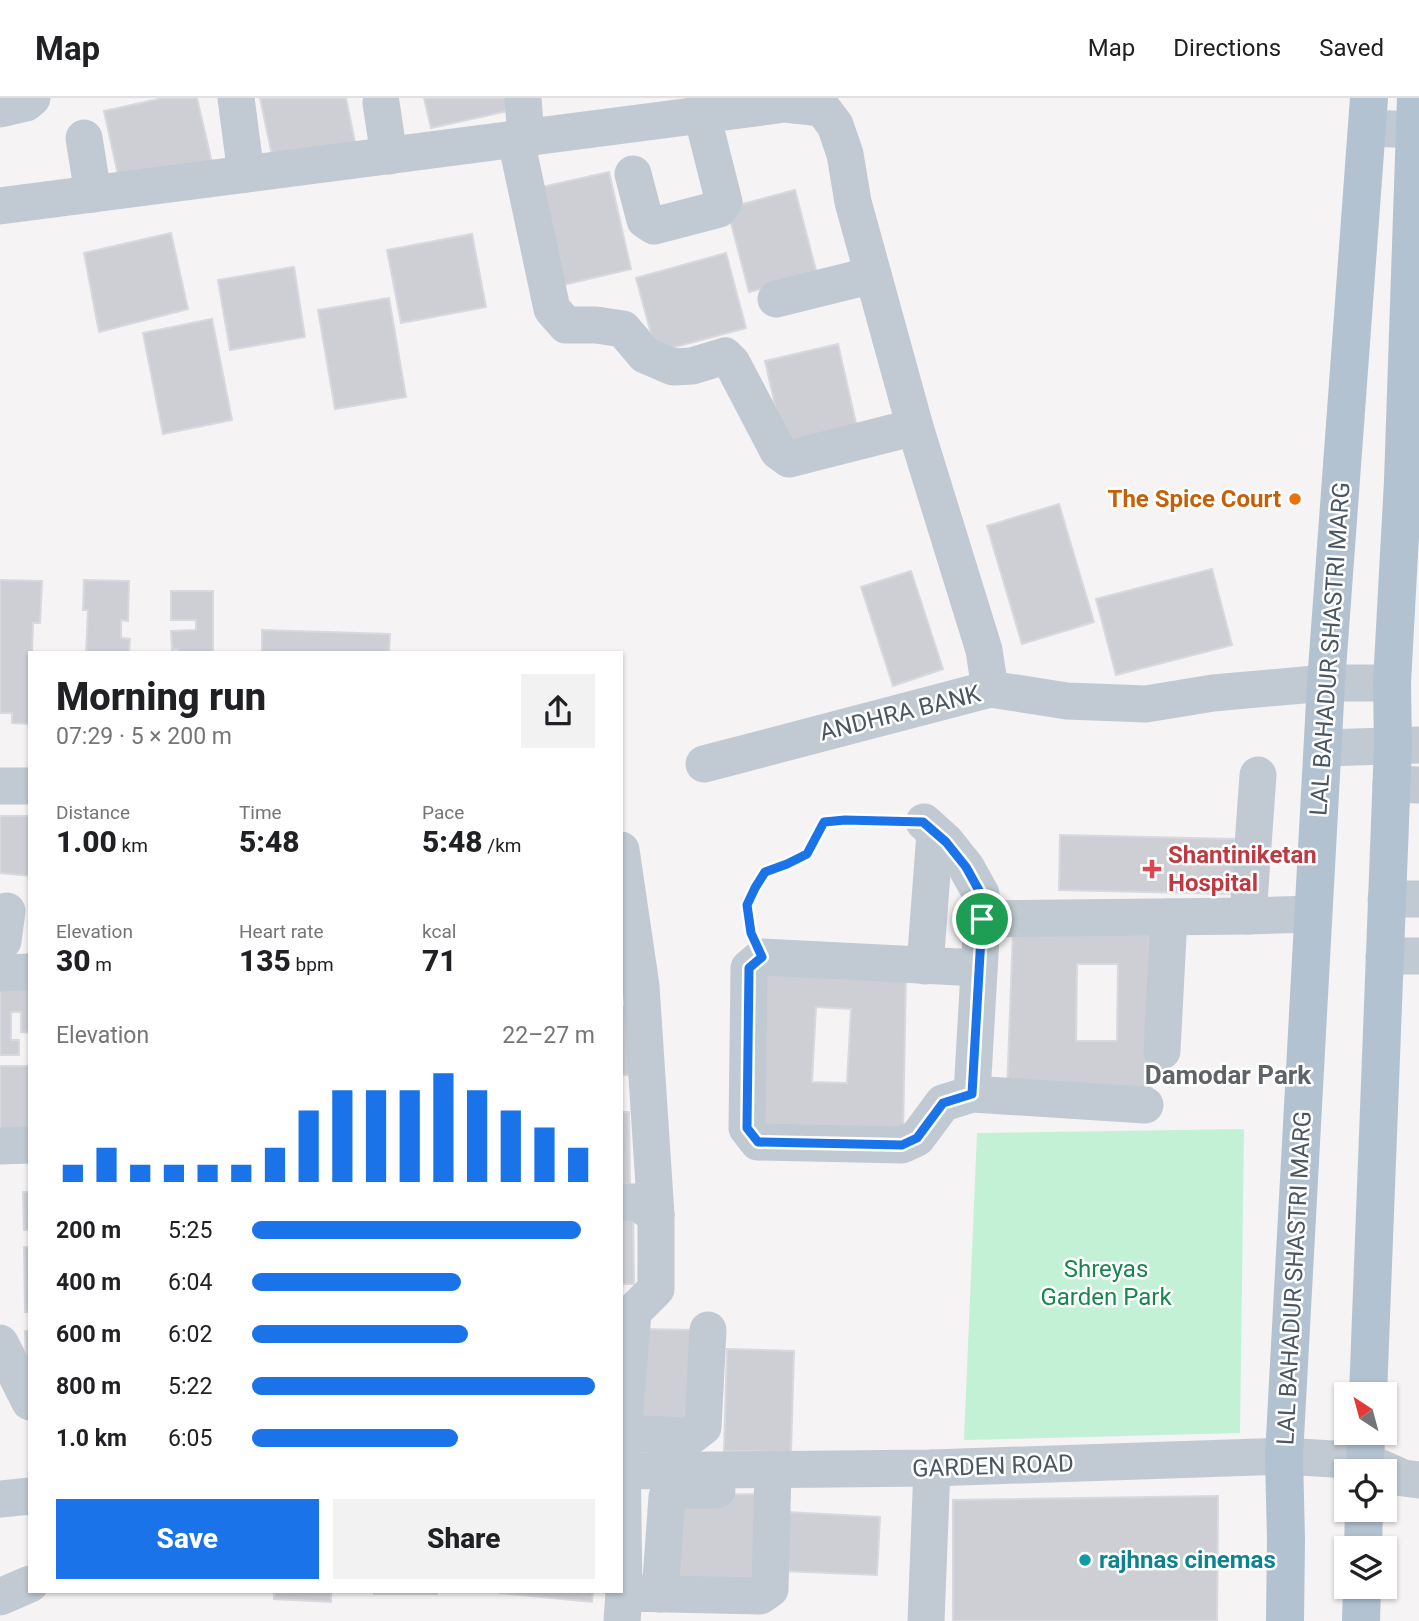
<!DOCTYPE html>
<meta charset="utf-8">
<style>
body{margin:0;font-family:Roboto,sans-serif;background:#f2f2f2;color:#202124;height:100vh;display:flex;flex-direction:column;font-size:26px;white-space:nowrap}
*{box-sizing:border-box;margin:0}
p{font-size:23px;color:#757577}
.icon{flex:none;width:38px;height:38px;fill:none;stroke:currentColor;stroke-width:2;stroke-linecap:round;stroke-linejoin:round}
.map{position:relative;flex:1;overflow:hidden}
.sheet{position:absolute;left:28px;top:553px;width:595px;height:942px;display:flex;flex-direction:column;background:#fff;border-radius:0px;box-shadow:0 2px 5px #0004}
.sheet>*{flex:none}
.needle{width:46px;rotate:324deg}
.controls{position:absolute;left:1334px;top:1284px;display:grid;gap:14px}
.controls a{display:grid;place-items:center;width:63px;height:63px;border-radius:0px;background:#fff;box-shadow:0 2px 5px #0004;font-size:35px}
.pin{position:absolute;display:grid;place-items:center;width:60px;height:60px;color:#fff;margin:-30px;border:4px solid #fff;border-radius:50%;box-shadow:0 2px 7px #0007}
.round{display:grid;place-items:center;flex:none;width:74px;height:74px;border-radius:0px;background:#f2f2f2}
.head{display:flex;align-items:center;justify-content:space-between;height:119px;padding:0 28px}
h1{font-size:38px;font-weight:800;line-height:52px}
.metrics{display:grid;grid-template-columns:repeat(3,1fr);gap:10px;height:119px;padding:7px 28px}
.metrics div{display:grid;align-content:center}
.metrics b{font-size:30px;font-weight:800}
.metrics small{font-size:19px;font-weight:400}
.metrics p{font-size:19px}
.chart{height:196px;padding:14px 28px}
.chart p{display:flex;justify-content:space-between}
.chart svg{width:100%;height:126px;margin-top:7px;stroke:#1a73e8;stroke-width:6}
.cta{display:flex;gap:14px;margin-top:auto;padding:14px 28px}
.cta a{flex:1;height:80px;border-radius:0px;background:#1a73e8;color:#fff;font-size:28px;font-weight:800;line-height:80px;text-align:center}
.cta a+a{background:#f2f2f2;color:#202124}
ul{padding:0 28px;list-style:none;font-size:23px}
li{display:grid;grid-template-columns:112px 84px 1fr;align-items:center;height:52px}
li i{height:18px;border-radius:9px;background:#1a73e8}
header{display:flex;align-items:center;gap:42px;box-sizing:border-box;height:98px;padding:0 35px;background:#fff;border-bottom:2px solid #e0e0e0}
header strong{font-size:33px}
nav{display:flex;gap:38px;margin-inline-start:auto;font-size:24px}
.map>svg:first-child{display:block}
.green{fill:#c3f1d5}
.building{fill:#cdcfd5;stroke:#d7d9de;stroke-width:2;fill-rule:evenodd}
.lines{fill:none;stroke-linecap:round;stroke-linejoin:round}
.path{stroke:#7ad0a6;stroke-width:4.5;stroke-dasharray:5 3.5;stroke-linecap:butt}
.minor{stroke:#c1cad2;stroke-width:37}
.major{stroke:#b3c2d1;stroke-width:38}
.route-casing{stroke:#fff;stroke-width:14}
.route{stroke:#1a73e8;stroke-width:9}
.food-dot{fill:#e8710a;stroke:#fff;stroke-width:2.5}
.health-dot{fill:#e0444e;stroke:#fff;stroke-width:2.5}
.culture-dot{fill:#0f9aa8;stroke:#fff;stroke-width:2.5}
.labels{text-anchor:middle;stroke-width:5;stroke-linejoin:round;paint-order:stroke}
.food-label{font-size:24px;font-weight:bold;fill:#c56008;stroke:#fff;text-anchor:end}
.street-label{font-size:24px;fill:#4a5661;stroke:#fff}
.health-label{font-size:24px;font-weight:bold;fill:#be3a42;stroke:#fff;text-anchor:start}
.park-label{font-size:24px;fill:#17864f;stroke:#fff}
.culture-label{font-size:24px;font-weight:bold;fill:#0d838f;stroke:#fff;text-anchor:start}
.neighbourhood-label{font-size:26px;font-weight:bold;fill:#5f6368;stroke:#fff}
</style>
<header>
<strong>Map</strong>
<nav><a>Map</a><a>Directions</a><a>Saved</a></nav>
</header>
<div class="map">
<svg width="1419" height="1523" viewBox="0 0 1419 1523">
<rect width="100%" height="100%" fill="#f5f3f3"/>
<path class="green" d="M1244,1031L1240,1335L964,1342L977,1035Z"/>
<g class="building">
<path d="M163,0H197L212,65L120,86L104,13Z"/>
<path d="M260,0H346L356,49L274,67Z"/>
<path d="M424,0H518L521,10L431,30Z"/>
<path d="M609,74L631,171L563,187L542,89Z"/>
<path d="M795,92L817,176L749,194L727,110Z"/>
<path d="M171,135L188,211L99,234L84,155Z"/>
<path d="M472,136L486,209L401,225L387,152Z"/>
<path d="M726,155L746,230L656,254L636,180Z"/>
<path d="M294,169L305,239L230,252L218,182Z"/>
<path d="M389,200L406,299L335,311L318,212Z"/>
<path d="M212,221L232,322L163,336L143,235Z"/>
<path d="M838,246L858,334L785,351L765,263Z"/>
<path d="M1059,406L1094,524L1022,546L987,428Z"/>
<path d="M1212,471L1232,547L1116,577L1096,501Z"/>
<path d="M911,473L943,571L893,588L861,489Z"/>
<path d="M0,482L42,483L40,525H33L32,555H30V626L12,625V615H0Z"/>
<path d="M84,482L129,483L128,523L121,522V540L130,541L129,555H86L88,512H83Z"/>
<path d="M171,493H213V555H178V551L172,552L171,533L196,532V522H171Z"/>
<path d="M262,532L390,536L389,555H262Z"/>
<path d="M0,718H30V778L0,775Z"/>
<path d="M1060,737L1235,741L1233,796L1059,792Z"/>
<path d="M1013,832L1157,837L1151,999L1007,994ZM1077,866H1118L1117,943H1076Z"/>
<path d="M763,872L906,874L903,1035L760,1034ZM816,909L851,911L847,985L812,984Z"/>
<path d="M0,877H30V935L21,934V914H11V942H19V957H0Z"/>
<path d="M621,908H630L629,977H621Z"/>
<rect x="0" y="968" width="30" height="69"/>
<path d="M621,1014H629L630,1086H621Z"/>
<path d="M23,1094H30V1132H24Z"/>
<path d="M621,1111H633L634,1186H621Z"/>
<path d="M24,1149H30V1214H25Z"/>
<path d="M640,1231L697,1232L695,1329H638Z"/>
<path d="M25,1233H30V1266H26Z"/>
<path d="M727,1251L794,1253L791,1354L724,1353Z"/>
<path d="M763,1396L759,1489L668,1480L676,1397Z"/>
<path d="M1218,1398L1217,1523H953V1402Z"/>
<path d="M786,1414L880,1419L877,1477L783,1473Z"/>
<path d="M274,1493H331V1504L274,1501Z"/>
<rect x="374" y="1493" width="63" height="3"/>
<path d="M501,1493H593L592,1504L500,1495Z"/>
</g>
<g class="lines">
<path class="path" d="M750,829L746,807L755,790L765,774L787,766L807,756L824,724L845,722L890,723"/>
<g class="minor">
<path d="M236,0L246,76"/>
<path d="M523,0L526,40"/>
<path d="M381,5L389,58"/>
<path d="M0,11L26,5L32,0"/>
<path d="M1367,30L1419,32"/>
<path d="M84,40L93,96"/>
<path d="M516,42L552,211L566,227H596L623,231L645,257L673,269L692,268L725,258L732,265L778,353L789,361L915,329"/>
<path d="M633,76L645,122L654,128L719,111L724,104L702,17"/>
<path d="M0,108L785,6L822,10L835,27L845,56L853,104L915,329L984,552L990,591"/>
<path d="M776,201L873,177"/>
<path d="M1323,650L1419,647"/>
<path d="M704,666L990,591L1067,603L1146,606L1213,595L1326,585H1392"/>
<path d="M1391,686L1419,687"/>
<path d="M0,688H30"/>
<path d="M924,724L946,744L966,769L981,796L982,821"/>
<path d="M621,752L641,888L656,1117V1191L633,1214L622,1348L624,1495L622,1523"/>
<path d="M1386,801H1419"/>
<path d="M1248,818L1258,677"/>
<path d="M3,843L7,813"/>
<path d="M1384,858H1419"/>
<path d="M925,868L935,735"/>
<path d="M979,870L762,859L749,870L747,1030L758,1044L902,1047L917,1040L943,1005L972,996L1145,1007"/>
<path d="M0,875L30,874"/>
<path d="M1162,953L1169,819"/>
<path d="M972,996L982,821L1248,818L1313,816"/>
<path d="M0,1048L30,1047"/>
<path d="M621,1104H636L656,1117"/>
<path d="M0,1245L30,1304"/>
<path d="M621,1335L691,1338L703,1329L708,1232"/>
<path d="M621,1373L932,1370L1284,1358L1365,1363L1403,1380L1419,1382"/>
<path d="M0,1401L30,1398"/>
<path d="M624,1495L760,1498L770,1491L773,1371"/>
<path d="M660,1496L667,1399L675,1392H717"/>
<path d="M0,1499L30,1486"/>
<path d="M926,1523L932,1370"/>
</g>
<g class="major">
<path d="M1368,1297L1393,647L1392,585L1403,383L1416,0"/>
<path d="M1365,1374L1366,1335"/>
<path d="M1363,1451L1364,1412"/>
<path d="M1285,1523L1286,1442L1284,1358L1326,585L1369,0"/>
<path d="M1361,1523L1362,1489"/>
</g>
</g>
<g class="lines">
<g class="route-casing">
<path id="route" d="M845,722L923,724L946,744L966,769L981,796L982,821L972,996L943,1005L917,1040L902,1047L758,1044L747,1030L749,870L762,859L751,835L747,807L755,790L765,774L787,766L807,756L824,724Z"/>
</g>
<use href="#route" class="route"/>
</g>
<circle class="food-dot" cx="1295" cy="401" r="7"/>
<path class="health-dot" d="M1148.5 760.5h7v7h7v7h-7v7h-7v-7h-7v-7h7z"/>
<circle class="culture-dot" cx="1085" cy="1462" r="7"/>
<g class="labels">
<g class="food-label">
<text x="1281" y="409">The Spice Court</text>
</g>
<g class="street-label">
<text transform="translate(1330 551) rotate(-86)" y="8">LAL BAHADUR SHASTRI MARG</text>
<text transform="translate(900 615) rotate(-14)" y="8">ANDHRA BANK</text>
<text transform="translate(1294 1180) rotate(-87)" y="8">LAL BAHADUR SHASTRI MARG</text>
<text transform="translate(993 1368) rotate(-2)" y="8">GARDEN ROAD</text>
</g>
<g class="health-label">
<text x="1168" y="765">Shantiniketan<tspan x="1168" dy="28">Hospital</tspan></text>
</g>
<g class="park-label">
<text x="1106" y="1179">Shreyas<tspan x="1106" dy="28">Garden Park</tspan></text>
</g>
<g class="culture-label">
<text x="1099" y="1470">rajhnas cinemas</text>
</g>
<g class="neighbourhood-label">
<text x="1228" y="986">Damodar Park</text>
</g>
</g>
</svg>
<div class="controls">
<a><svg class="needle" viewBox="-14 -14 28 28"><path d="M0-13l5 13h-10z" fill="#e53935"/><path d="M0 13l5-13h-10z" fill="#757577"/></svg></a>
<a><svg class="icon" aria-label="locate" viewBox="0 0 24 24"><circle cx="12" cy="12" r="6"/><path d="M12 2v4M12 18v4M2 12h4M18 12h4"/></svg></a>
<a><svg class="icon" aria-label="layers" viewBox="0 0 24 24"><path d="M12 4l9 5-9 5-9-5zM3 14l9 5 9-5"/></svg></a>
</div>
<div class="pin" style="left:982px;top:821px;background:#1e9e55"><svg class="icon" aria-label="arrive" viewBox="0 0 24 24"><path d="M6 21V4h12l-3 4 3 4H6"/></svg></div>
<section class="sheet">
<div class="head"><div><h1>Morning run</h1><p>07:29 · 5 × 200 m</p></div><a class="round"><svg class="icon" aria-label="share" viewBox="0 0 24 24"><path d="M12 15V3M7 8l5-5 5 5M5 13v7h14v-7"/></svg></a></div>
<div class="metrics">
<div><p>Distance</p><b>1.00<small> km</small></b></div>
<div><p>Time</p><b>5:48</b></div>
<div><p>Pace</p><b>5:48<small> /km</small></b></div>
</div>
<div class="metrics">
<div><p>Elevation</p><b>30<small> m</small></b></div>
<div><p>Heart rate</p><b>135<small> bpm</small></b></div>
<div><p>kcal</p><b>71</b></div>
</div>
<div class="chart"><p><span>Elevation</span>22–27 m</p>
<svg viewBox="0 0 160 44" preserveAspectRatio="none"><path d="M5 44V38M15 44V32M25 44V38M35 44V38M45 44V38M55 44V38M65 44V32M75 44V19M85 44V12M95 44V12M105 44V12M115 44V6M125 44V12M135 44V19M145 44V25M155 44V32"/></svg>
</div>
<ul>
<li><b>200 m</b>5:25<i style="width:96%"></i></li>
<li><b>400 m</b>6:04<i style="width:61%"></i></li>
<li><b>600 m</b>6:02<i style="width:63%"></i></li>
<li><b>800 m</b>5:22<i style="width:100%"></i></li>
<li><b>1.0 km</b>6:05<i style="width:60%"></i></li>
</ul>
<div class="cta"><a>Save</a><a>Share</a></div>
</section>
</div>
